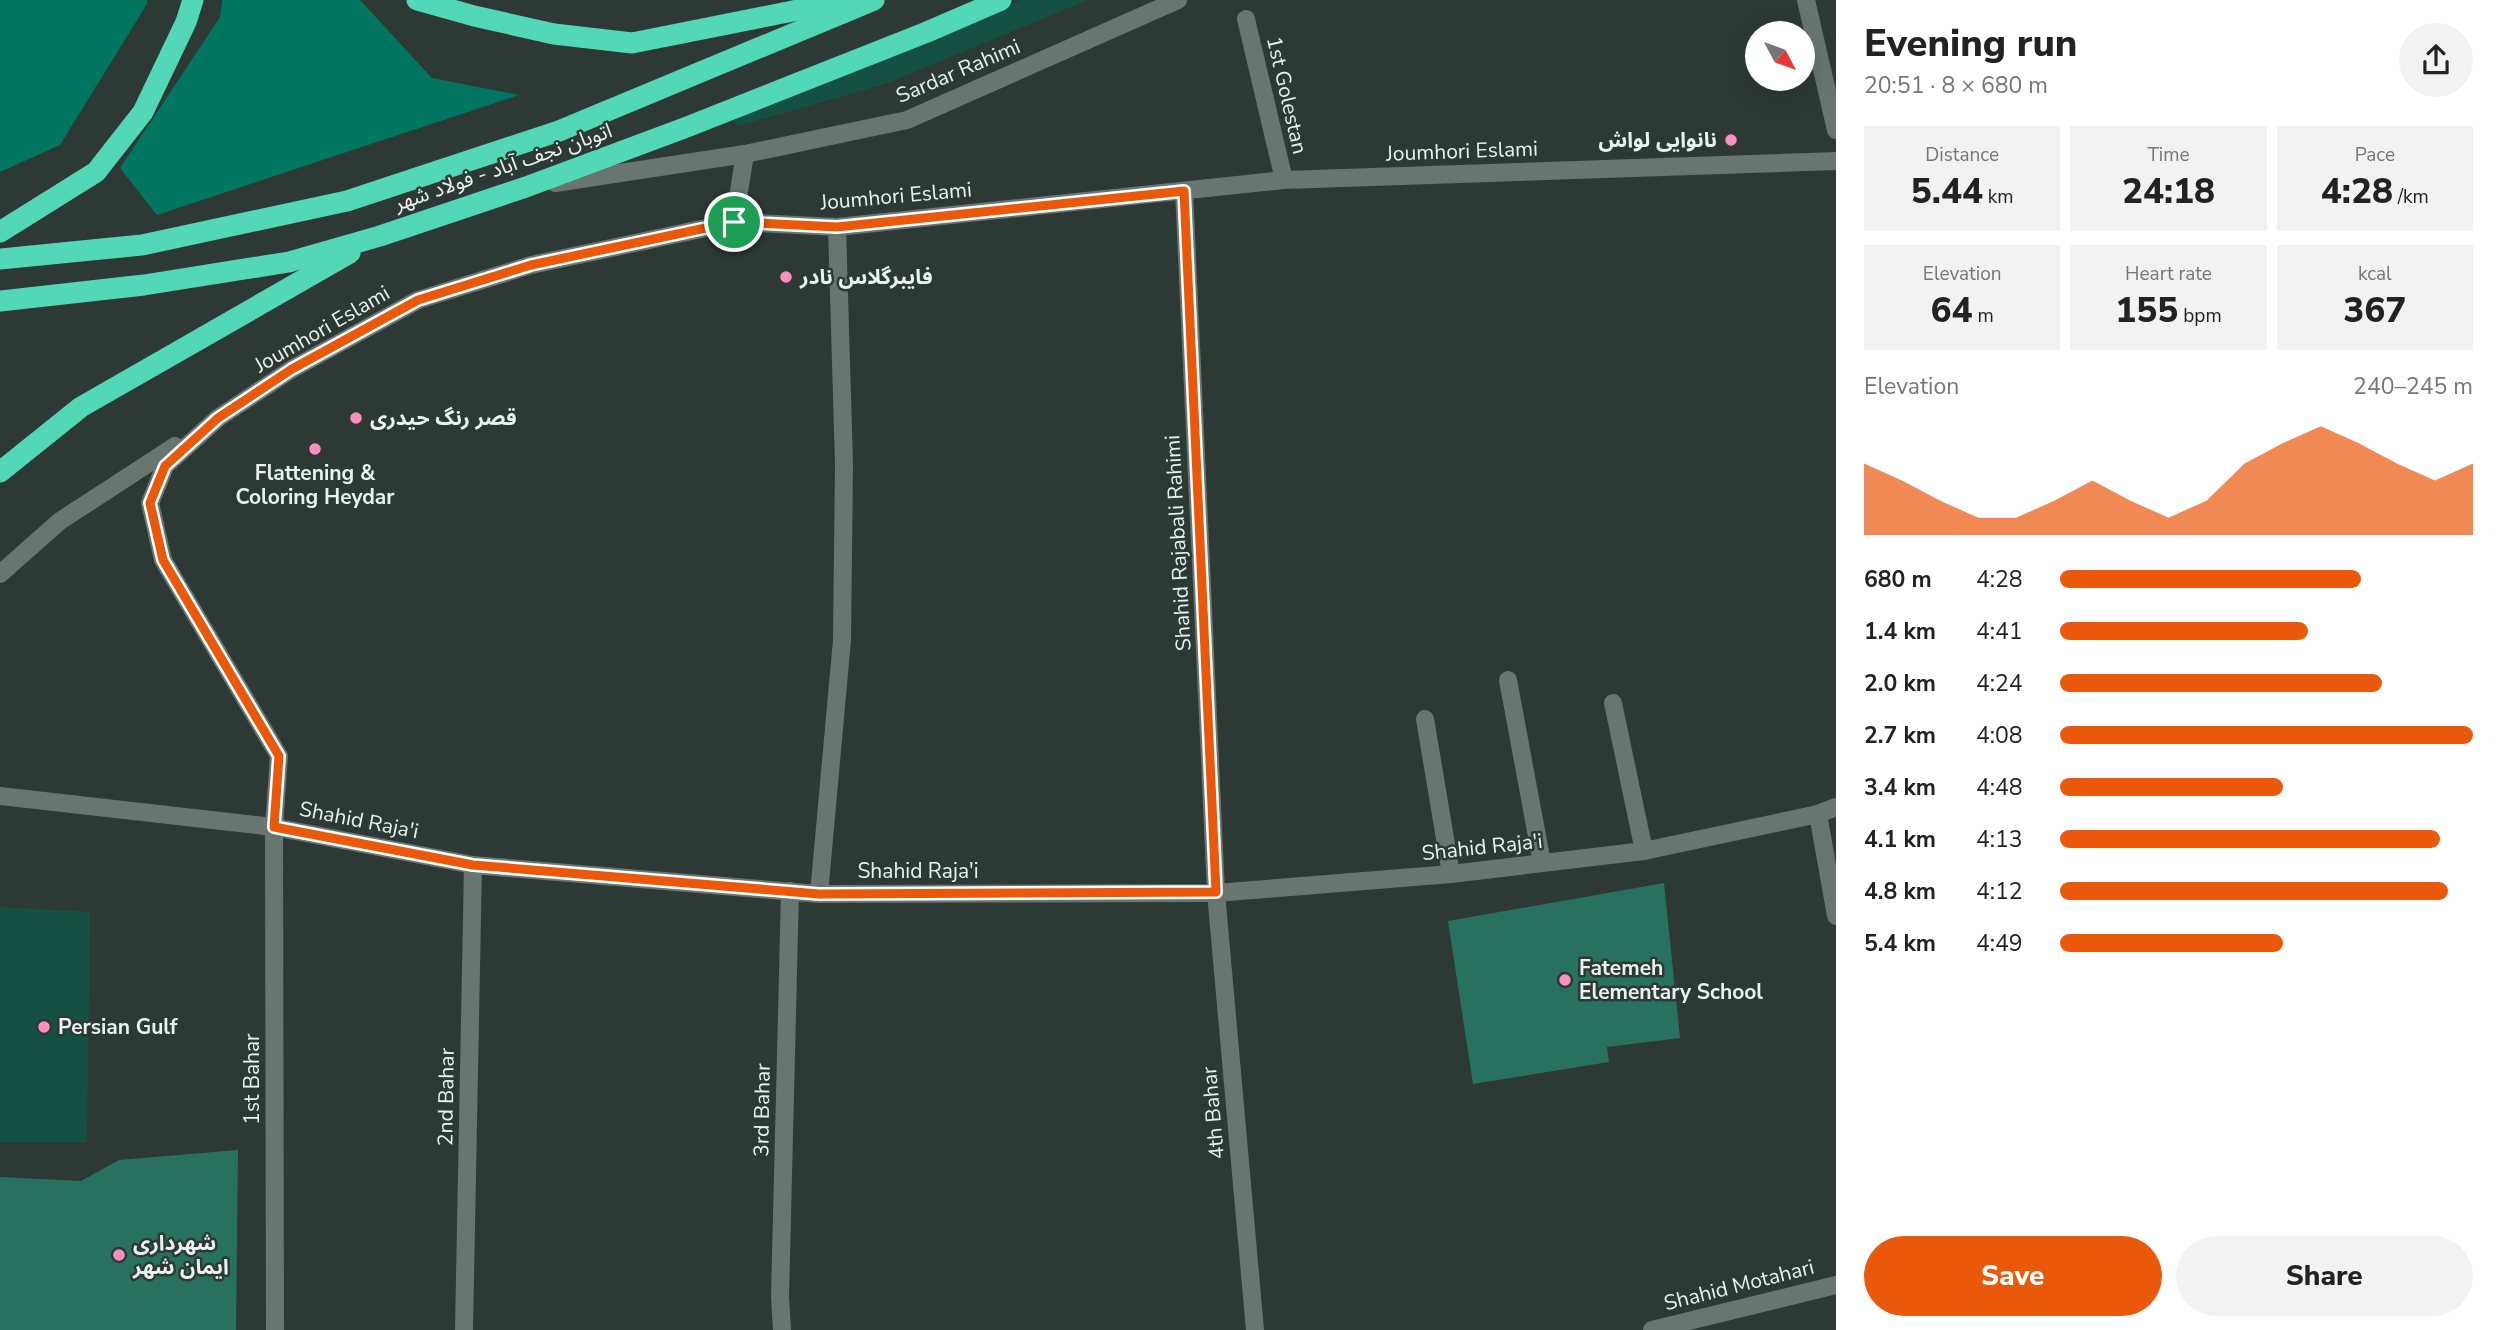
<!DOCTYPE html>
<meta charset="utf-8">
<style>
body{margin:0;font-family:"Nunito Sans","Noto Sans Arabic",sans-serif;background:#f2f2f2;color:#222;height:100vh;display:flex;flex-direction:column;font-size:26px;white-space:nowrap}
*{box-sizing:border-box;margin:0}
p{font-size:23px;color:#767676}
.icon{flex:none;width:38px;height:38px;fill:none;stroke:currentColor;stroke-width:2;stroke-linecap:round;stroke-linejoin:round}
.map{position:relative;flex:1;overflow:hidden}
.details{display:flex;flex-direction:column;background:#fff;width:665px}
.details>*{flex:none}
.needle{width:46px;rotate:131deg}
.fabs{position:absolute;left:1745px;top:21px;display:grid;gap:14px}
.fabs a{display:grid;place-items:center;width:70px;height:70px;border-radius:50%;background:#fff;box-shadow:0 7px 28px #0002;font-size:35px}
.pin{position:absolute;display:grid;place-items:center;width:60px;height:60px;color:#fff;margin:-30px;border:4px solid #fff;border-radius:50%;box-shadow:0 2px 7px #0007}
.round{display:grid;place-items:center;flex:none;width:74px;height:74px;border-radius:37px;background:#f2f2f2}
.headline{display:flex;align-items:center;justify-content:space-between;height:119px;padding:0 28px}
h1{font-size:38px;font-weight:800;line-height:52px}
.metrics{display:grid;grid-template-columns:repeat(3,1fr);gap:10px;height:119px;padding:7px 28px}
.metrics div{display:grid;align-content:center;border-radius:0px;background:#f2f2f2;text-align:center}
.metrics b{font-size:35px;font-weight:800}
.metrics small{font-size:19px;font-weight:400}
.metrics p{font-size:19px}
.chart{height:196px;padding:14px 28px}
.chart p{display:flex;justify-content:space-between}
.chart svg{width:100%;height:126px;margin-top:7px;fill:#ea580c;opacity:.7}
.primary-button{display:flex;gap:14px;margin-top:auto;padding:14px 28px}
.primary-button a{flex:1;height:80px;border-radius:42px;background:#ea580c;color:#fff;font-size:28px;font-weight:800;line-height:80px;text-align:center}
.primary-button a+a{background:#f2f2f2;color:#222}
ul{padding:0 28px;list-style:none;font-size:23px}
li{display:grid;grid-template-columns:112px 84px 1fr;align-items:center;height:52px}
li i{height:18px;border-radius:9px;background:#ea580c}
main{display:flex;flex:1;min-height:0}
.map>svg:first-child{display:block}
.green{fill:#155143}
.forest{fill:#00755f}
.building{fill:#29715f}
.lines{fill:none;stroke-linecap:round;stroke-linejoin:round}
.minor{stroke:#687571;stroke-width:18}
.highway{stroke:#52d8b6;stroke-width:21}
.route-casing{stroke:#fff;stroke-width:14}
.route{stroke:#ea580c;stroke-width:9}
.poi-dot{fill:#fd8ebf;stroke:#2d3935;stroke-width:2.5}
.labels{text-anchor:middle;stroke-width:5;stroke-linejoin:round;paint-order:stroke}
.street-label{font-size:21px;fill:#eaf2ef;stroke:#2d3935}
.poi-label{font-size:21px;font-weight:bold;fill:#eaf2ef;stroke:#2d3935;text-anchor:start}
</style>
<main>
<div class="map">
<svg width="1836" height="1330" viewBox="0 0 1836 1330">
<rect width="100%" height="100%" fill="#2d3935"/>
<g class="green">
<path d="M1021,0H1088L885,84L738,126L730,117L851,71Z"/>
<path d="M0,907L90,912L87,1142H0Z"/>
</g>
<g class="forest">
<path d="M0,0H147V4L60,145L0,172Z"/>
<path d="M222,0H360L432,78L519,95L157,215L120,168L220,17Z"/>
</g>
<g class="building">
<path d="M1664,883L1680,1038L1607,1047L1609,1062L1473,1084L1448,921Z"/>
<path d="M238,1150L236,1330H0V1177L81,1181L119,1160Z"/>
</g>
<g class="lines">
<g class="minor">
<path d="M1806,0L1836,130"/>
<path d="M1246,19L1284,180"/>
<path d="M555,183L745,154L907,120L1178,0"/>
<path d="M1184,191L1216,893L1255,1330"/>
<path d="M734,222L745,154"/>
<path d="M0,574L60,521L175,446"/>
<path d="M1508,680L1542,863"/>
<path d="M1613,703L1644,851"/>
<path d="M1425,719L1451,874"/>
<path d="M0,796L274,827L473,865L819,894L1216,893L1451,874L1644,851L1818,814L1836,807"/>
<path d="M1818,814L1836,916"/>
<path d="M819,894L842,640L844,464L837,227"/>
<path d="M275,1330L274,827L279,756L163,560L150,503L165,466L218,418L292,369L418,300L531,265L734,222L837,227L1284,180L1836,161"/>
<path d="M464,1330L473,865"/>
<path d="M782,1330L780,1297L790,891"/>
<path d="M1652,1330L1836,1285"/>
</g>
<g class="highway">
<path d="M417,0L474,16L554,34L632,43L848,0"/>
<path d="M0,232L96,172L143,112L186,22L193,0"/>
<path d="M0,259L142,245L347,201L559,131L874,0"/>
<path d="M0,301L144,285L289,262L380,236L526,187L687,127L927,32L1001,0"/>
<path d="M0,472L81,407L350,253"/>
</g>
</g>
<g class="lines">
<g class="route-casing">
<path id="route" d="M1184,191L1216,892L819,894L473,865L274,827L279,756L163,560L150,503L165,466L218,418L292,369L418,300L531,265L734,222L837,227Z"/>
</g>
<use href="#route" class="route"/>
</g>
<g class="poi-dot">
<circle cx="1731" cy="140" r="7"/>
<circle cx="786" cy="277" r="7"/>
<circle cx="356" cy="418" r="7"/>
<circle cx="315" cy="449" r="7"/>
<circle cx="1565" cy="980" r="7"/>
<circle cx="44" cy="1027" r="7"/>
<circle cx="119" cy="1255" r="7"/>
</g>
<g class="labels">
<g class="street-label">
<text transform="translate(958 71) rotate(-23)" y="7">Sardar Rahimi</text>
<text transform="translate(1287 95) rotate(77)" y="7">1st Golestan</text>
<text transform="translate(1462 151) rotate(-2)" y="7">Joumhori Eslami</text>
<text transform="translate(503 167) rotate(-19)" y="7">اتوبان نجف آباد - فولاد شهر</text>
<text transform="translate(896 196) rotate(-5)" y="7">Joumhori Eslami</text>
<text transform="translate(322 329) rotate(-30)" y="7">Joumhori Eslami</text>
<text transform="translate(1178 543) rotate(-93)" y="7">Shahid Rajabali Rahimi</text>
<text transform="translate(359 820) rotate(11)" y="7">Shahid Raja'i</text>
<text transform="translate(1482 847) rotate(-6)" y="7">Shahid Raja'i</text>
<text x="918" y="878">Shahid Raja'i</text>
<text transform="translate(252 1079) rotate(-90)" y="7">1st Bahar</text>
<text transform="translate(446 1097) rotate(-89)" y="7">2nd Bahar</text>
<text transform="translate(762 1110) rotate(-89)" y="7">3rd Bahar</text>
<text transform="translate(1213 1113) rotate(-95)" y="7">4th Bahar</text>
<text transform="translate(1739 1285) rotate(-14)" y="7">Shahid Motahari</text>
</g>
<g class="poi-label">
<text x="1717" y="147" text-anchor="end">نانوایی لواش</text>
<text x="800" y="284">فایبرگلاس نادر</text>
<text x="370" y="425">قصر رنگ حیدری</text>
<text x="315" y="480" text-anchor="middle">Flattening &amp;<tspan x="315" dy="24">Coloring Heydar</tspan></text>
<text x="1579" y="975">Fatemeh<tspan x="1579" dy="24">Elementary School</tspan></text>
<text x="58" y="1034">Persian Gulf</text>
<text x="133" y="1250">شهرداری<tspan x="133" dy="24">ایمان شهر</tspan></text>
</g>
</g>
</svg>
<div class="fabs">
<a><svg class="needle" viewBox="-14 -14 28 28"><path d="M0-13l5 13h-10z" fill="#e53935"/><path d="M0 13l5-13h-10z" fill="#767676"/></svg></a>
</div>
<div class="pin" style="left:734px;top:222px;background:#1e9e55"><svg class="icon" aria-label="arrive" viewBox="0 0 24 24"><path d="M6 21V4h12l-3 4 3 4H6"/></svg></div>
</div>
<section class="details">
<div class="headline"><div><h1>Evening run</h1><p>20:51 · 8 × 680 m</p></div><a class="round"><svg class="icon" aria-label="share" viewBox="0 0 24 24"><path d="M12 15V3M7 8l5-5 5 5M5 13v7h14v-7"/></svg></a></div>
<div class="metrics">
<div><p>Distance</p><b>5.44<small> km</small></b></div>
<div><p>Time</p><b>24:18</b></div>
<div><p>Pace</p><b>4:28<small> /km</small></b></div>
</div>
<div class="metrics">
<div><p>Elevation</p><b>64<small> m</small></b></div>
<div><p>Heart rate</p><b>155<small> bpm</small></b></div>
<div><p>kcal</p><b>367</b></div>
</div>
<div class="chart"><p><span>Elevation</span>240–245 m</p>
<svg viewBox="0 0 160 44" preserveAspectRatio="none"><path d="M0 44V19L10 25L20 32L30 38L40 38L50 32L60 25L70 32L80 38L90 32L100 19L110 12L120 6L130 12L140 19L150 25L160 19V44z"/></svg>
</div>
<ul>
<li><b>680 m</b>4:28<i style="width:73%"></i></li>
<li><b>1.4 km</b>4:41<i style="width:60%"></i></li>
<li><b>2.0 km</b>4:24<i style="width:78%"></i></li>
<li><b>2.7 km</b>4:08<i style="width:100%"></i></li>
<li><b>3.4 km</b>4:48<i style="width:54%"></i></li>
<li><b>4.1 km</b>4:13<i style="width:92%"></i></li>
<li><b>4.8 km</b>4:12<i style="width:94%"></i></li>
<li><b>5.4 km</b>4:49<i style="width:54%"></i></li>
</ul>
<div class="primary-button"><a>Save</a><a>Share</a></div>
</section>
</main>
